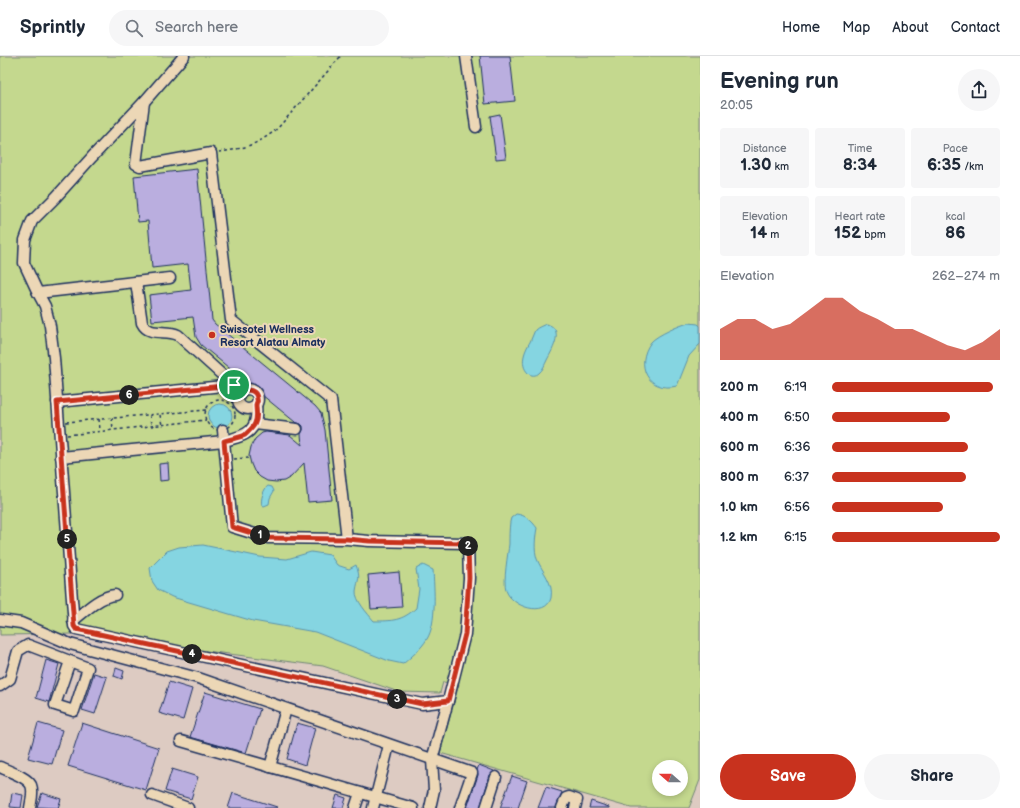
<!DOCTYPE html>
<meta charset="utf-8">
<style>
body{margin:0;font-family:"Balsamiq Sans",sans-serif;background:#f6f6f7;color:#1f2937;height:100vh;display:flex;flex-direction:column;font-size:15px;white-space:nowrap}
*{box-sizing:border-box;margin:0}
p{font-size:13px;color:#747a83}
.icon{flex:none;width:22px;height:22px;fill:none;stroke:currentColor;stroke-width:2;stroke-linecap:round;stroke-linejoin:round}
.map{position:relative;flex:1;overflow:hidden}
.details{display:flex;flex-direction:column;background:#fff;width:320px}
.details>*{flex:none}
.needle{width:26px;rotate:291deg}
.tools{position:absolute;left:652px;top:704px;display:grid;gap:8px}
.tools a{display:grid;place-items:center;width:36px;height:36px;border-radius:50%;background:#fff;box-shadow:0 2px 6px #0003;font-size:20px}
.pin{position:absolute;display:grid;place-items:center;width:34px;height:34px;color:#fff;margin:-17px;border:2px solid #fff;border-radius:50%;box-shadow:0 1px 4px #0007}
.km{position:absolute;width:20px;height:20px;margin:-10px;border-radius:50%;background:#222;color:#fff;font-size:11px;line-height:20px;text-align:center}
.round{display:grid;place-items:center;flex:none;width:42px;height:42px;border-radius:21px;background:#f6f6f7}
.summary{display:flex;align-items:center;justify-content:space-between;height:68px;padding:0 20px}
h1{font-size:22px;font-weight:600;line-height:30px}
.metrics{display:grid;grid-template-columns:repeat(3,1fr);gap:6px;height:68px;padding:4px 20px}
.metrics div{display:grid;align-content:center;border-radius:4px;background:#f6f6f7;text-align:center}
.metrics b{font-size:17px;font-weight:600}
.metrics small{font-size:11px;font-weight:400}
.metrics p{font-size:11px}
.chart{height:112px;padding:8px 20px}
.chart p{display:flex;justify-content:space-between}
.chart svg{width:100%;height:72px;margin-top:4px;fill:#c8321e;opacity:.7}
.action{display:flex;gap:8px;margin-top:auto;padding:8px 20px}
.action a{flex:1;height:46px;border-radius:24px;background:#c8321e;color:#fff;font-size:16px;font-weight:600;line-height:46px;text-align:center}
.action a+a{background:#f6f6f7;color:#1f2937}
ul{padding:0 20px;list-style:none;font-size:13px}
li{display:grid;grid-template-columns:64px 48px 1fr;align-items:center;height:30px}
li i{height:10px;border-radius:5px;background:#c8321e}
header{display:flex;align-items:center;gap:24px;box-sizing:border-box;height:56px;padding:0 20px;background:#fff;border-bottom:1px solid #e0e1e3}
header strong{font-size:19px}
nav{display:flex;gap:22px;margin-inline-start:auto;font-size:14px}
.search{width:280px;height:36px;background:#f6f6f7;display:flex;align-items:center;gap:10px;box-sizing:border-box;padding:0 14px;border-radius:22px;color:#747a83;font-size:15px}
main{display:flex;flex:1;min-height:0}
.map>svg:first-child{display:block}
.green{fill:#c4d88e;stroke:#708476;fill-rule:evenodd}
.water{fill:#85d5e1;stroke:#5b93ad}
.building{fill:#baaedf;stroke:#1b2f5e}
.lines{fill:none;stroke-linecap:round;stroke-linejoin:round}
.minor-casing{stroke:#1b2f5e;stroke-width:13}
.path{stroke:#1b2f5e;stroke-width:1.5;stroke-dasharray:3 3;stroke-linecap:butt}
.minor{stroke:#ecd7b6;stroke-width:10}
.route-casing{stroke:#fff;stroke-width:8}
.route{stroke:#c8321e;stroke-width:5}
.poi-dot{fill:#c8321e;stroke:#ecd7b6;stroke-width:1.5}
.labels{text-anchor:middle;stroke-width:4;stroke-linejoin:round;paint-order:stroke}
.poi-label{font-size:11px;font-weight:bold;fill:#1b2f5e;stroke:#ecd7b6;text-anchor:start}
</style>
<header>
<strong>Sprintly</strong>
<div class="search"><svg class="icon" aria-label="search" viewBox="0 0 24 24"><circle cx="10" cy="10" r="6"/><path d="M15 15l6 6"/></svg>Search here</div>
<nav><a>Home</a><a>Map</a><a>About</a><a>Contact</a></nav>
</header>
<main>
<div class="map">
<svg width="700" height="752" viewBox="0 0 700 752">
<rect width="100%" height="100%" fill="#ddcbc2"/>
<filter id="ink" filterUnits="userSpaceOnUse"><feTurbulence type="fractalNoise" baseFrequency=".025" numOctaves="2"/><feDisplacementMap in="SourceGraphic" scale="8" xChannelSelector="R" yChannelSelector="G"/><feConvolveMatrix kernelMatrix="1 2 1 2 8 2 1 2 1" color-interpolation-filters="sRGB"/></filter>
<g filter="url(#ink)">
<path class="green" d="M0,0H700V724L689,752H631L440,697L459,628L443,626L440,637L399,636L323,610L73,578L0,579ZM659,711H681V733H659Z"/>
<g class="water">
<path d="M689,267L698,268L700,270V288L689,300L677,330C648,337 634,309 651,286C657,279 680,269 689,267Z"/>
<path d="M546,268C565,272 553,293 547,304C545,308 543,314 539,317C536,320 531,320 528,317C519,308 525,294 530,286C532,282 533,278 535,274C538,271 542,270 546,268Z"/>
<circle cx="220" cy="360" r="12"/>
<path d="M268,430L272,431L274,435L270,442L269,448L264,450L262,449C260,444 264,432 268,430Z"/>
<path d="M516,458C526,459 532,465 537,472C535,483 534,493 537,503C542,516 554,526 551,542C546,562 511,551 506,534C503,525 508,498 509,488C509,481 509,474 510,466L511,462Z"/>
<path d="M203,489L260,501L287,503L311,496L330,499L337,509L349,513L356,509C361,523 358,522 356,535C355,544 368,558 374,565C392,565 402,565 416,552L419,533L416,513L423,509L433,514C434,532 437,567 427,583C421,593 412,600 403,608L389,605L315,576L253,565L172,541L158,534L152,525L150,512L167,495L179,491Z"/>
</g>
<g class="building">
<path d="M480,0H510L515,45L485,48Z"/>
<path d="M500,58L506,102L496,103L490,60Z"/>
<path d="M197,113L212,264L215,268L315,350L321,357L325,374L332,444L308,446L304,407L291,421L284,425L276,426L267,425L260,421L254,415L251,408L249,400L251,391L255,383L262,377L266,376L290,379L302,389L301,378L303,374V370L301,368L295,366L201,289L196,281L193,261L152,265L149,239L191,234L188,208L152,212L148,165L138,166L134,120Z"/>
<path d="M168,407L169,424L160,425L159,408Z"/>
<path d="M399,516L402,551L371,553L368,519Z"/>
<path d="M46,604L59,608L49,646L36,642Z"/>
<path d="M116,612L124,615L122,623L114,620Z"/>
<path d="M94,617L107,621L95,658L82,654Z"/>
<path d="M169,626L192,633L183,664L159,657Z"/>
<path d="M205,636L260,653L246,697L190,681Z"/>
<path d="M38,667L62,674L52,708L28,702Z"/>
<path d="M82,667L159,692L146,734L68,710Z"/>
<path d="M297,667L315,672L305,709L287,703Z"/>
<path d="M479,709L494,715L490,719L480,752H467L478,719L477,714Z"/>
<path d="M172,713L198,721L191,743L165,735Z"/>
<path d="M512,720L527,725L518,752H500Z"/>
<path d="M546,731L562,736L556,752H538Z"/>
<path d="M12,737L23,739L21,752L10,751Z"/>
<path d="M42,737L61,743L58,752L37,751Z"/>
<path d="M233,737L277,751V752H228Z"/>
<path d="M337,739L346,742L343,752H333Z"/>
<path d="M591,745L609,751V752H589Z"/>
</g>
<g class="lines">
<g class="minor-casing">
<g id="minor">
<path d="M466,0L476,71"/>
<path d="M144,46L184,0"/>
<path d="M136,226L142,267C149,281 166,273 178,279L241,336"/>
<path d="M38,237L170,222"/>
<circle cx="248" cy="343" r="10"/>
<path d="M57,346L234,329"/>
<path d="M255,368L297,373"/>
<path d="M223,374L232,471L268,482L347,483L369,485L464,487L468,489L469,522L465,578L448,645L422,648L76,573L74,570L54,302L50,270L45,250L38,237L24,207L25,184L32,165L56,141L92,101L144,46L136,108L140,110L211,97L231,264L331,344L347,483"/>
<path d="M61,401L224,385C247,379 259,376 256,348"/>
<path d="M0,564L21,567L70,588L198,622L472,717L460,752"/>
<path d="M73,565C85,555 100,540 115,539"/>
<path d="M0,630L10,623L18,595L28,589L88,612L74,655L55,649L70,605"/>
<path d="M181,685L413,752"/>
<path d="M0,711C8,715 27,721 31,729C34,736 31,745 30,752"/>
<path d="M270,711L286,653"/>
<path d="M152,739L188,752"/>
<path d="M355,752L360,737"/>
<path d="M373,752L389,689"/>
<path d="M430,752L434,734L432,704L448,645"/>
<path d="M486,752L496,721"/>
<path d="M562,752L566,742L569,741L577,744L575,752"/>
</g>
</g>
<g class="path">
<path d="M219,96C244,93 259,88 278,72L341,0"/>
<circle cx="220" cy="359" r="15"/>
<path d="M150,359L151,370"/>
<path d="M160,359L162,369"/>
<path d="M112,362L113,374"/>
<path d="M99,363L100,375"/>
<path d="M66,366L206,354"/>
<path d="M67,379L206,364"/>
<path d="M234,403L248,402"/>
</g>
<use href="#minor" class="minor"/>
</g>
</g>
<g class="lines" filter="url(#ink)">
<g class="route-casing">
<path id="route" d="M234,329L241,336C247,332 257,334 257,343C258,348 257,343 256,349C256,355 258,361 255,367C254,371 248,376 245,379C239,382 230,383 224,385L232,471L268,482L347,483L369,485L464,487L468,489L469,522L465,578L448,645L422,648L76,573L74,570L57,346Z"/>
</g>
<use href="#route" class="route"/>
</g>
<circle class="poi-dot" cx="212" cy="279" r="4"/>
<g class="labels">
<g class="poi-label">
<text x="220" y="277">Swissotel Wellness<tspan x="220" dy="13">Resort Alatau Almaty</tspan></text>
</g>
</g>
</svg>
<div class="tools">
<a><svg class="needle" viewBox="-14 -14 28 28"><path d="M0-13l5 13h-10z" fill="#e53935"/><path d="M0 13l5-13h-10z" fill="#747a83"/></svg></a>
</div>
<div class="pin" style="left:234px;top:329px;background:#1e9e55"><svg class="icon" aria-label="arrive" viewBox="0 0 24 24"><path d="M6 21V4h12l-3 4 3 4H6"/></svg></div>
<b class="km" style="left:260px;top:479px">1</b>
<b class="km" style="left:468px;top:490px">2</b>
<b class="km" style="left:397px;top:643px">3</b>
<b class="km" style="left:192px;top:598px">4</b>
<b class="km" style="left:67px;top:483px">5</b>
<b class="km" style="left:129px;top:339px">6</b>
</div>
<section class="details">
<div class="summary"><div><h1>Evening run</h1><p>20:05</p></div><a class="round"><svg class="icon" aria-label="share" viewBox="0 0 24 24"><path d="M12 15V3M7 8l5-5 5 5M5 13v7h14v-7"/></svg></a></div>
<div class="metrics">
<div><p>Distance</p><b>1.30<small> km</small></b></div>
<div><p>Time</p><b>8:34</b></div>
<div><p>Pace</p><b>6:35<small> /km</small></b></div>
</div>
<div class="metrics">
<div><p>Elevation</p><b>14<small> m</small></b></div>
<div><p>Heart rate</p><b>152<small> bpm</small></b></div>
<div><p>kcal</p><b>86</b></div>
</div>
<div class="chart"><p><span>Elevation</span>262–274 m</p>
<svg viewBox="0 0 160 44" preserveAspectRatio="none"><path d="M0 44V25L10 19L20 19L30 25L40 22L50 14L60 6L70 6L80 14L90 19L100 25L110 25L120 30L130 35L140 38L150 33L160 25V44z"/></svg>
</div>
<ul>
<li><b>200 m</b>6:19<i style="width:96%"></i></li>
<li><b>400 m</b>6:50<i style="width:70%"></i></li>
<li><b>600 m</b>6:36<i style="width:81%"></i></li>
<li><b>800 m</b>6:37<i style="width:80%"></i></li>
<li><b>1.0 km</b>6:56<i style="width:66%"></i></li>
<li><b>1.2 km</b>6:15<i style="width:100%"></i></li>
</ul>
<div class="action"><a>Save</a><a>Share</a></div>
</section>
</main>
